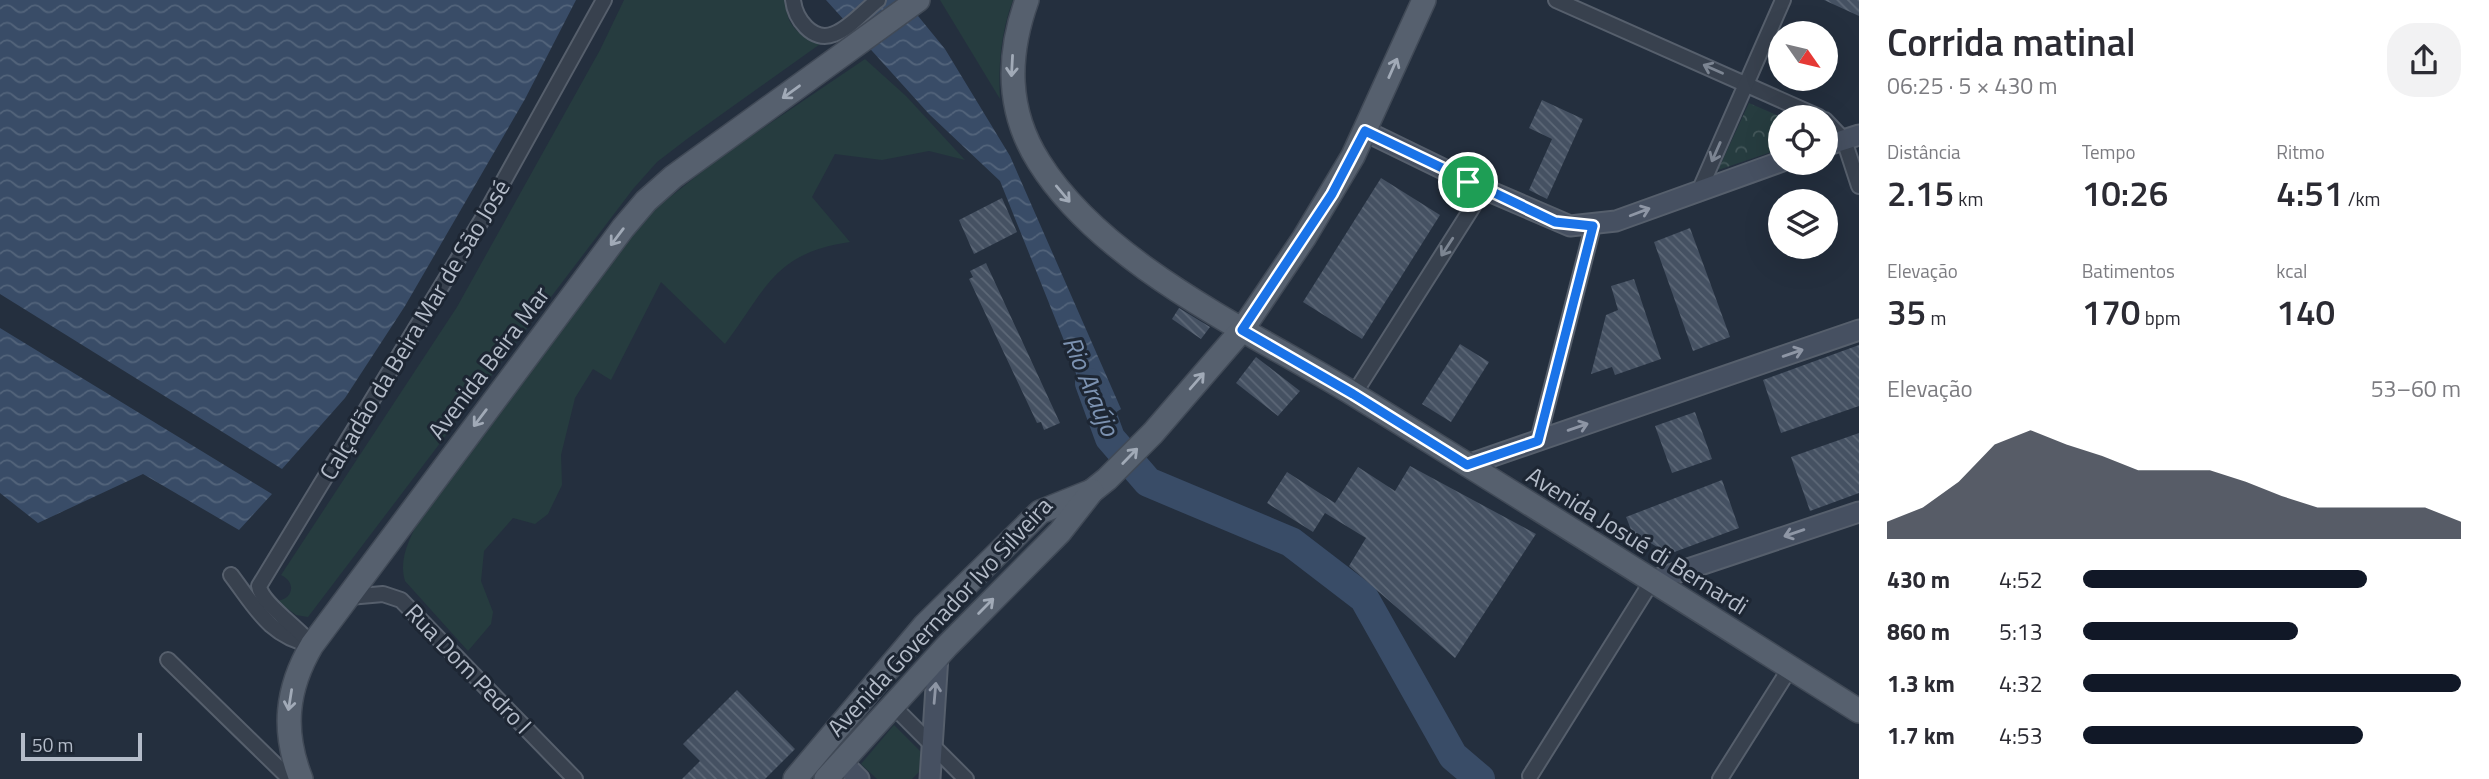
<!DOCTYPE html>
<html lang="pt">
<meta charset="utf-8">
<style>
body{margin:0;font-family:"Titillium Web",sans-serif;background:#f2f2f3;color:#2b2b33;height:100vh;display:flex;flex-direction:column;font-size:26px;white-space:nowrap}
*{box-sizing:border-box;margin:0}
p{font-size:23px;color:#7c7c81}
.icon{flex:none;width:38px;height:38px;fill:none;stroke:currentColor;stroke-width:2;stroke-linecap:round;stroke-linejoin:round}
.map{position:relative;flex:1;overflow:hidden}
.sheet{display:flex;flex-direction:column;background:#fff;width:630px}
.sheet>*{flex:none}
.needle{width:46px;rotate:124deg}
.fabs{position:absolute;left:1768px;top:21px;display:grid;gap:14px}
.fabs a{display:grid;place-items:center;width:70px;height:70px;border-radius:50%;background:#fff;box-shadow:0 7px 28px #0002;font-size:35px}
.scale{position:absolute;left:21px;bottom:18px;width:121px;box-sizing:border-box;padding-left:7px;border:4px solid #b4bcc9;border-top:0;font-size:19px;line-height:24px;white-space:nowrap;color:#b4bcc9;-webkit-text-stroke:5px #1d2633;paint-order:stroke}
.pin{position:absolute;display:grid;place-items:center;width:60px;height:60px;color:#fff;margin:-30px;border:4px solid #fff;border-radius:50%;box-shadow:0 2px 7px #0007}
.round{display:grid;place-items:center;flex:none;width:74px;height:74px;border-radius:28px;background:#f2f2f3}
.summary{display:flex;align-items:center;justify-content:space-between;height:119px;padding:0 28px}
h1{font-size:38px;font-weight:600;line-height:52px}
.figures{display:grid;grid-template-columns:repeat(3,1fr);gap:10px;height:119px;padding:7px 28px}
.figures div{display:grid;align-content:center}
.figures b{font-size:35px;font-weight:600}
.figures small{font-size:19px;font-weight:400}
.figures p{font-size:19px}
.chart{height:196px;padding:14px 28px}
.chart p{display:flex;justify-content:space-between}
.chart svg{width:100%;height:126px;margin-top:7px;fill:#111827;opacity:.7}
ul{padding:0 28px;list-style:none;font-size:23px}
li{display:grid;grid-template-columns:112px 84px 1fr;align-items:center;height:52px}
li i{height:18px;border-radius:9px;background:#111827}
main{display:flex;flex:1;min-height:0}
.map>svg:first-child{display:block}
.grass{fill:#263c3f}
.forest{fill:url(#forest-crowns)}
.water{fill:url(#water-waves)}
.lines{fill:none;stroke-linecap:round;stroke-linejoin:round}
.river{stroke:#394c67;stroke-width:30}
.building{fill:url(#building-back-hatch)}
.street-casing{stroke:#565f6c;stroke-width:18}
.secondary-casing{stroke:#565f6c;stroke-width:23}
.primary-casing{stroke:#414a57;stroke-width:26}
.street{stroke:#38414e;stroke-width:14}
.secondary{stroke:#465061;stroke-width:19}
.primary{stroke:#56606e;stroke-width:23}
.oneway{stroke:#a1aab7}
.oneway2{stroke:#7c8592}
.oneway3{stroke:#8e96a5}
.route-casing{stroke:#fff;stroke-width:14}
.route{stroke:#1a73e8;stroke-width:9}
.labels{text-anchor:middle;stroke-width:6;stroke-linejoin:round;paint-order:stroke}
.street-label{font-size:24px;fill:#b4bcc9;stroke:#1d2633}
.water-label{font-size:26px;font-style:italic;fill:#7c92b1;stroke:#1d2633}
</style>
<main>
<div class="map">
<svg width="1859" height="779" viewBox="0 0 1859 779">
<defs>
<pattern id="forest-crowns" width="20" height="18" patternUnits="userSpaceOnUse" patternTransform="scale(1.75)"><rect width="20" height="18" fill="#263c3f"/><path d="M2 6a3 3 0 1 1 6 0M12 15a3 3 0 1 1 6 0" fill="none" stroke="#435659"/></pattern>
<pattern id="water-waves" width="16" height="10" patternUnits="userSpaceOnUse" patternTransform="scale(1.75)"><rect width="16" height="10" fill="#394c67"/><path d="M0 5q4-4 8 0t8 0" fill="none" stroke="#53647b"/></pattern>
<pattern id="building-back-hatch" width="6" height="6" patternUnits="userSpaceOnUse" patternTransform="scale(1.75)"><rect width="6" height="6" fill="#455162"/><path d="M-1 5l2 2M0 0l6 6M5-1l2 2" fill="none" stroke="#5d6877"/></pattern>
</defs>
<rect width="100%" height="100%" fill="#242f3e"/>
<g class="grass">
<path d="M624,0H787C783,24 801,39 823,42L687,139L657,162L633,189L308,617L296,615L277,601C294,599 296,582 281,575L457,307L600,50Z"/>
<path d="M940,0H1013C1001,32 998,65 1000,99Z"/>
<path d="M865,59L906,96L965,160L929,151L882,160L835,154L812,197L850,242C774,253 767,288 725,344L661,282L611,380L593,369L575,398L561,455L562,485L548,514L535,524L513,518L484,551L481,581L493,612L491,624L468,651L405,581C398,558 411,536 421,516L620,250L655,209L723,155Z"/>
<path d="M894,725L921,752L919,772L912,779H877L861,764Z"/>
</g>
<path class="forest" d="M1749,103L1781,117L1780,149L1718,170Z"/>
<g class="water">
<path d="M0,0H576L525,99L405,306L345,398L282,469L0,294Z"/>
<path d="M826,0H905L945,49L1010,156L1121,409L1091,428L1073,363L1000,181L929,114Z"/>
<path d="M0,328L272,494L239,530L143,474L38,523L0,493Z"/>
</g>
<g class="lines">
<path class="river" d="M1090,383L1110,438L1148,482L1291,542L1364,598L1453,756L1480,779"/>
</g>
<g class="building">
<path d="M1824,0H1859V16Z"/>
<path d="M1542,100L1583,119L1547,199L1529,190L1552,139L1529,128Z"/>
<path d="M1381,178L1440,215L1362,339L1303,302Z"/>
<path d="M1002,198L1017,232L974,254L959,220Z"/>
<path d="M1690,228L1730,337L1693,351L1654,242Z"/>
<path d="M986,263L1060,423L1044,430L1041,422L1037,423L969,279L973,277L970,271Z"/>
<path d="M1634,279L1661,359L1615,375L1612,367L1591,374L1606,315L1618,310L1611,286Z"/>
<path d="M1179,308L1210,327L1201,339L1172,319Z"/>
<path d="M1460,344L1489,362L1451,422L1422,404Z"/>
<path d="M1859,345V406L1781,433L1763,380Z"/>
<path d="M1256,357L1300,391L1278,416L1236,383Z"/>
<path d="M1695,412L1712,459L1672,473L1655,426Z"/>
<path d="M1859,433V493L1810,511L1791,457Z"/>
<path d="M1410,466L1536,534L1455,658L1349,566L1366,538L1325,513L1313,532L1267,503L1287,472L1335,503L1358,467L1395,491Z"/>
<path d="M1722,480L1739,528L1669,554L1632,532L1626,517Z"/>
<path d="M737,690L795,749L765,779H682L700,761L683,744Z"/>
</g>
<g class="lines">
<g class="street-casing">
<g id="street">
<path d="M793,0C795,18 812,43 834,34C849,29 865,10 878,0"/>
<path d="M1556,0L1819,117"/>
<path d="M1825,120L1844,140L1859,186"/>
<path d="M1700,189L1783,0"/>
<path d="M1354,394L1484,189"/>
<path d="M1538,441L1593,226"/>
<path d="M231,575C256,608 269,636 312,645"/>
<path d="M349,597L383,594L401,600L575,779"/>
<path d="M312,645C298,627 261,603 259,586L483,218L604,0"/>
<path d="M168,660L290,779"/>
<path d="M892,705L966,779"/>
<path d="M1530,776L1652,581"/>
<path d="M1720,779L1790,668"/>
</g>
</g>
<g class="secondary-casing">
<g id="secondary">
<path d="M1365,131L1484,189L1570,226L1616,221L1780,162"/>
<path d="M1825,146L1859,135"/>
<path d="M1467,465L1859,330"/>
<path d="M1652,581L1859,512"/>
<path d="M841,761L859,779"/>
<path d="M930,779L938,656"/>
</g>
</g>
<g class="primary-casing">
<g id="primary">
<path d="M1027,0C1007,56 1006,110 1039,162C1104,266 1253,332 1355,395C1524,499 1691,605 1859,711"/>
<path d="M301,779C282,731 286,689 312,645L623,228L646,201L673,177L918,0"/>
<path d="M795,779L925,625L1040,512L1092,491L1107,479L1153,433L1242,330L1304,238L1353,156L1424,0"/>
<path d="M826,779L947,646L1060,532L1092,491"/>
</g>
</g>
<use href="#street" class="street"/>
<use href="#secondary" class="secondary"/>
<use href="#primary" class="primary"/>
</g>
<defs><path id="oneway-shaft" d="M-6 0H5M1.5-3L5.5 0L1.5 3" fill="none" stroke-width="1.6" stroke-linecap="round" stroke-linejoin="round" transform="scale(1.75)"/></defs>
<g class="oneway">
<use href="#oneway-shaft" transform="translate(1012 66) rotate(93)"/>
<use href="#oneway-shaft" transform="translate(1393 68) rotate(-66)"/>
<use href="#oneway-shaft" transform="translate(791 92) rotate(144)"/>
<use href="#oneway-shaft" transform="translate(1063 194) rotate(50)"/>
<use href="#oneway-shaft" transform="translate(617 237) rotate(127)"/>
<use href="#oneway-shaft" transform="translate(1197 381) rotate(-49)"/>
<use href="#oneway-shaft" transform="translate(480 418) rotate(127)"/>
<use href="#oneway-shaft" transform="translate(1130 456) rotate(-46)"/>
<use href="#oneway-shaft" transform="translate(986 606) rotate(-45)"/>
<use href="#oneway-shaft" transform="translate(290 700) rotate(99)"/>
</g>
<g class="oneway2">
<use href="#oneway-shaft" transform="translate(1713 69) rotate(-156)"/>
<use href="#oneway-shaft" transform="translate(1716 152) rotate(114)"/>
<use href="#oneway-shaft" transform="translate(1447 247) rotate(123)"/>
</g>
<g class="oneway3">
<use href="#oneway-shaft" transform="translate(1640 212) rotate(-21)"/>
<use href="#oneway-shaft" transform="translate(1793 353) rotate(-19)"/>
<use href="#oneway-shaft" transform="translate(1578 427) rotate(-19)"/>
<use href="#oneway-shaft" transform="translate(1794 533) rotate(161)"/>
<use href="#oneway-shaft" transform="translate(935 693) rotate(-85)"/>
</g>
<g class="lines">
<g class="route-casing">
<path id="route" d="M1365,131L1555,222L1593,226L1538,441L1467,465L1353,394L1242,330L1332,194Z"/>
</g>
<use href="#route" class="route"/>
</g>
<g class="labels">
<g class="street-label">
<text transform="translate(415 330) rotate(-59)" y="8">Calçadão da Beira Mar de São José</text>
<text transform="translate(489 363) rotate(-53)" y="8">Avenida Beira Mar</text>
<text transform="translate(1637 541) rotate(32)" y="8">Avenida Josué di Bernardi</text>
<text transform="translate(940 617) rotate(-47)" y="8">Avenida Governador Ivo Silveira</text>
<text transform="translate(468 669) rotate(46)" y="8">Rua Dom Pedro I</text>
</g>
<g class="water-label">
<text transform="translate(1091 386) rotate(67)" y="9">Rio Araújo</text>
</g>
</g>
</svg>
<div class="fabs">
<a><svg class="needle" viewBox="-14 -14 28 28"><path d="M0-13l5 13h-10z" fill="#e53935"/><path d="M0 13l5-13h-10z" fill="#7c7c81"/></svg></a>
<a><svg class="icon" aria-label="locate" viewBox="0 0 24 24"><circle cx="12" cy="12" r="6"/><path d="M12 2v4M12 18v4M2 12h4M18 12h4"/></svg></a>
<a><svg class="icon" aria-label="layers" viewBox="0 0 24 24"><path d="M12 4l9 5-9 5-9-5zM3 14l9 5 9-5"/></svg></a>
</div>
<div class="scale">50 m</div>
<div class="pin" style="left:1468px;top:182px;background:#1e9e55"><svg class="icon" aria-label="arrive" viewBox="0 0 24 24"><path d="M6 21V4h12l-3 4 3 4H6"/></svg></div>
</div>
<section class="sheet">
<div class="summary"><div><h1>Corrida matinal</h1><p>06:25 · 5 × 430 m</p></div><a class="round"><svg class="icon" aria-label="share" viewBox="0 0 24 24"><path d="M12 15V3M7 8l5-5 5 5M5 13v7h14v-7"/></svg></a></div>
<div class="figures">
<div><p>Distância</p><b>2.15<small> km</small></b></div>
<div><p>Tempo</p><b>10:26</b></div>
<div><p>Ritmo</p><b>4:51<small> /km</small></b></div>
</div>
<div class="figures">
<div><p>Elevação</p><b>35<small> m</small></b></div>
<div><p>Batimentos</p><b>170<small> bpm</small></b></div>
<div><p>kcal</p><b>140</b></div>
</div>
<div class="chart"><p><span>Elevação</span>53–60 m</p>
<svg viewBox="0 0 160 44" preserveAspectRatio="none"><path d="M0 44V38L10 33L20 24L30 11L40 6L50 11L60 15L70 20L80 20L90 20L100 24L110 29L120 33L130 33L140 33L150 33L160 38V44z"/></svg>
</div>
<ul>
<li><b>430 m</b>4:52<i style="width:75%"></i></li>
<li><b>860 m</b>5:13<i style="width:57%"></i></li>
<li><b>1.3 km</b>4:32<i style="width:100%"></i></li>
<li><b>1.7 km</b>4:53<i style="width:74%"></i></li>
</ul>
</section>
</main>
